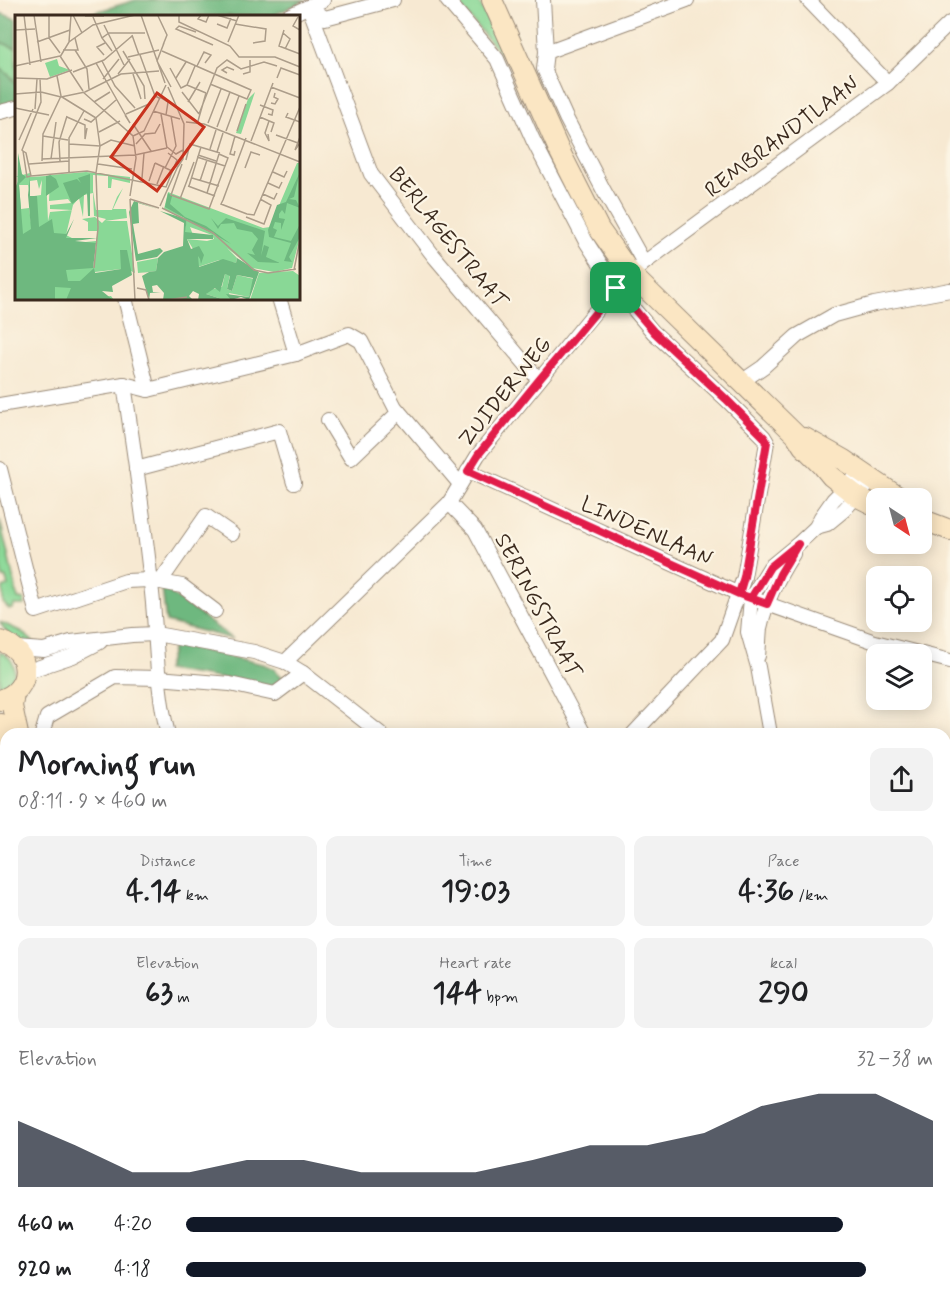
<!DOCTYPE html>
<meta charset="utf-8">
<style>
body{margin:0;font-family:Mynerve,sans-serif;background:#f2f2f2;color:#202124;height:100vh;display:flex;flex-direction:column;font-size:22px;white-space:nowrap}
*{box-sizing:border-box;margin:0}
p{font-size:20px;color:#757577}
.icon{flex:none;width:33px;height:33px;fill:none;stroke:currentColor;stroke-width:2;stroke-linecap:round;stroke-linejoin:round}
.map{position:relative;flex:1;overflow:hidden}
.panel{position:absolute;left:0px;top:728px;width:951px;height:578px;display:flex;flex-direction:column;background:#fff;border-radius:18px 18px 0 0;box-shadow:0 3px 15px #0003}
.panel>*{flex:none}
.needle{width:39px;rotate:144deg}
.fabs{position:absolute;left:866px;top:488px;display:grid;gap:12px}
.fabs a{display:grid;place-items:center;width:66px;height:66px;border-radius:12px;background:#fff;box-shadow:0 3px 15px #0003;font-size:30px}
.pin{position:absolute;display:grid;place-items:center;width:51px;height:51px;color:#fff;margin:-26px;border-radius:12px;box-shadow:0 3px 9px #0006}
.round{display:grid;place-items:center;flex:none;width:63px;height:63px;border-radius:12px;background:#f2f2f2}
.headline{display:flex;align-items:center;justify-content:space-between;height:102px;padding:0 18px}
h1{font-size:33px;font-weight:800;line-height:45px}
.metrics{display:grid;grid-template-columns:repeat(3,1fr);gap:9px;height:102px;padding:6px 18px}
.metrics div{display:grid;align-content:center;border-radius:12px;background:#f2f2f2;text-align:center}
.metrics b{font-size:30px;font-weight:800}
.metrics small{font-size:16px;font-weight:400}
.metrics p{font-size:16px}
.chart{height:168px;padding:12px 18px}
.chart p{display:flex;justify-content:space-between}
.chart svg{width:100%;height:108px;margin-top:6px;fill:#111827;opacity:.7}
ul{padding:0 18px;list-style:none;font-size:20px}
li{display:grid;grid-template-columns:96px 72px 1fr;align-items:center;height:45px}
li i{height:15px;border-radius:8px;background:#111827}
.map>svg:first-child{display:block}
.green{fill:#89d896;stroke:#62815a;stroke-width:1.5}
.forest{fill:#6eb87f;stroke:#54714e;stroke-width:1.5}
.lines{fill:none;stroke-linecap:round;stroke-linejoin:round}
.street-casing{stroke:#998a78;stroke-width:16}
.secondary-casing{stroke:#998a78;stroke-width:22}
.street{stroke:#fff;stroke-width:14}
.secondary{stroke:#fbe6c3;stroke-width:20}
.route-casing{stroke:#fff;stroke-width:12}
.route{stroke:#e11d48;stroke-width:8}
.labels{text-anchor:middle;stroke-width:4.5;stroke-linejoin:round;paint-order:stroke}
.street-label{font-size:22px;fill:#3b2a1e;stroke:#fcf5e5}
.inset-road{fill:none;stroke:#ac9d8a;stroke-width:1.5}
.view{fill:#c8321e;fill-opacity:0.15;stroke:#c8321e;stroke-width:3}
.inset-edge{fill:none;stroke:#3b2a1e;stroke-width:3}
</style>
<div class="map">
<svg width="950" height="1304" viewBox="0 0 950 1304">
<rect width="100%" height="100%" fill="#fcf5e5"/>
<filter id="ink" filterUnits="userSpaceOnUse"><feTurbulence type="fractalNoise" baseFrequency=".0167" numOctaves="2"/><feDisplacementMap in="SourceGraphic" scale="12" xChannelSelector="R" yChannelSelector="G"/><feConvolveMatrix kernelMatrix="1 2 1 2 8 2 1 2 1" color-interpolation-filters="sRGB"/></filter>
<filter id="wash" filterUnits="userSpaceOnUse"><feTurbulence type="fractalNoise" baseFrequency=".008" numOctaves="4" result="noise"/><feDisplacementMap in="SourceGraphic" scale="24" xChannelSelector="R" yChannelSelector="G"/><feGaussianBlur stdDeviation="1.35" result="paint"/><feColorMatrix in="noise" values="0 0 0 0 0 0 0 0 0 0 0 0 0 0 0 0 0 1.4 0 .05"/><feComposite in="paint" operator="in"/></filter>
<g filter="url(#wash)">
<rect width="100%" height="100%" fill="#f7e9d2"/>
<g class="green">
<path d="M455,0H478L513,69Z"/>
<path d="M0,42L16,48V89L13,78L0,68Z"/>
<path d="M0,520L18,599L24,600L25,605H14L13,609H9L3,603V588L8,586L6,578H3L0,565Z"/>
<path d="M0,622L20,631L37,645C20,643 8,638 0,622Z"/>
<path d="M0,652C19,659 19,681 0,688Z"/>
<path d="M0,794L3,801L6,800V860L0,843Z"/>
</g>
<g class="forest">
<path d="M136,0H306L272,16H82Z"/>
<path d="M0,13L16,19V48L0,42Z"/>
<path d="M0,68C15,80 17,82 16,102L0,107Z"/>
<path d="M162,587L233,639L166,622Z"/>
<path d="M174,644L263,664L273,668L283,678L282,681L275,686H270L166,670Z"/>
<path d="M279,1299H365L379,1304H274Z"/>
</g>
</g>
<g filter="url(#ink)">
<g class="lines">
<g class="street-casing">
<g id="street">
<path d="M447,0L497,59L533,140L585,240L616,288L653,332L726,399L764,437L767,442L744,577L722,640L633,734"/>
<path d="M543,0L546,52L544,69L566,118L604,191L644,263"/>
<path d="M808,0L888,83"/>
<path d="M309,7L371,174L433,255L539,380"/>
<path d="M309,7L325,18L393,0"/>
<path d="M288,16L323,0"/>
<path d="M546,52L687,0"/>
<path d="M0,112L16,108"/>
<path d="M125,298L148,390"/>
<path d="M279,298L296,354"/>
<path d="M741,382L763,367L797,336L834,315L874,304L950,290"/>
<path d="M124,384C134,453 145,523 152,593C157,639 156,689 168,734"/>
<path d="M0,405L124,384L148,390L296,354L349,334L361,341L395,407L460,484"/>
<path d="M328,420L351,458L399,412"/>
<path d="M0,469L36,611L126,581L150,580L182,586L215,611"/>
<path d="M136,469L279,431L294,483"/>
<path d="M468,471L739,594L875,642L950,661"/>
<path d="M449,503L475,530L584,734"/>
<path d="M816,527L827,524L844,510L872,479"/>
<path d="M160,582L206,516L232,534"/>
<path d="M15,648L44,650L71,642L132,635L156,634L254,652L285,662L303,673L381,734"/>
<path d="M758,656C759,647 759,637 760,628C766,601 778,577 793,554"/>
<path d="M285,662L449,503L478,455L603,302L616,288L644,263L888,83L950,23"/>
<path d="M25,672L73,656L100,642"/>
<path d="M42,734L47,717L115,677L158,678L230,684L275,694L303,673"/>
<path d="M770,734L758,667L748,632L751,598L770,567L798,544L816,527L821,517L833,500L861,472"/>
<path d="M0,899L6,917"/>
<path d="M0,960L6,957"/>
<path d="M945,1073L950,1075"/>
<path d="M0,1183L6,1204"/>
<path d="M945,1245H950"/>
<path d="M33,1299L34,1304"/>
<path d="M129,1299L130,1304"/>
<path d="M534,1299L541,1304"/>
<path d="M733,1299L744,1304"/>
<path d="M876,1299L877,1304"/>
<path d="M68,1304L86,1299"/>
<path d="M783,1304L809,1299"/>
</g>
</g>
<g class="secondary-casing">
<g id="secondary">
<path d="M492,0L559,150L599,229L631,274L796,435L803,446L822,465L831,476L858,497L876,506"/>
<path d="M805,438L844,460L900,498"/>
<path d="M921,519L950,530"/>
<path d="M0,641C33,650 33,691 0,700"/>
<path d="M14,694L12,706L18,734"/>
<path d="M0,724L6,746"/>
<path d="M463,1299L471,1304"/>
<path d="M163,1304L180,1299"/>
<path d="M210,1304L218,1299"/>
</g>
</g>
<use href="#street" class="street"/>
<use href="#secondary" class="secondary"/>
</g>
</g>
<g class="lines" filter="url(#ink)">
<g class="route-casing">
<path id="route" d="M616,288L539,380L478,455L468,471L739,594L767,604L780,574L798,544L770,567L751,598L739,594L744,577L767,442L764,437L726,399L654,332L616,288"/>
</g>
<use href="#route" class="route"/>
</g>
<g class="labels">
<g class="street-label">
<text transform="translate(781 136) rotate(-37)" y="8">REMBRANDTLAAN</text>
<text transform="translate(449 237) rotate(51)" y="8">BERLAGESTRAAT</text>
<text transform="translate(504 391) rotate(-51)" y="8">ZUIDERWEG</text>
<text transform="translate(647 530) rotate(24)" y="8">LINDENLAAN</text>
<text transform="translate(539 605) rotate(62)" y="8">SERINGSTRAAT</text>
</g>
</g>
<g transform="translate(15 15)">
<rect width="285" height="285" fill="#f7e9d2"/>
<path d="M42,44L44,51L55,55L35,62L30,48ZM240,77L226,119L221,118L233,84ZM282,148H285V222L277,253L259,257L237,253L212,233L222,243L221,248L204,245L183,252V242L172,224L192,226L199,224L197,220L175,212L178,220L169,219L172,204L190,212L149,194L153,177L248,213L255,212ZM71,157L115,162V168L97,164L96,173H93V161L78,160V176L81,195H97L102,182L108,173L98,194H111L112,203L90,206H112L120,258L114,255L113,248L106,254L80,257L86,282L96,281L99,285H83L81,280L52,285H0V173L5,162H0L15,158V162L31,161L33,206L35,197L58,195L35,194V190L56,188L53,184L34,186L35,160ZM22,165L24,174L27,165L26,180L19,181L17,215L14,193L6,194L4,170H13L15,181V166ZM78,178L79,201L91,204L87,208L80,202L67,204L73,207V216H83L81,226L60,228H82L78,252L43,249L57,223L51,220L58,190L64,183L68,202L69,180ZM143,243L141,256L123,258L122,247ZM278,256L285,261V285H235L244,258ZM210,259L215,260L212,274L217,276L222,260L239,264L234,282L214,278L216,285H210L191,279L193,275L207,272Z" fill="#89d896" fill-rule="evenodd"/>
<path d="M3,138L7,159L11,162L4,169L8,219L16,214L13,180L15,162V181H22L24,212L37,204L39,218L51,219L59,204L51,223H82L60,226L81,228L80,238L58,240L80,238L78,253L51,255L53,266H65L79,253L80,258L106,254L105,235H112L117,260L97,271L98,277L87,276L98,285H51L56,273L40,272V285H0ZM285,157L279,182L274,184L281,185L285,193L272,188L270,199L267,195L264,199V203L270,204L266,215V208L260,207L258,213L262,215L259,222L276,226L285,209V222L274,242L277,247L269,246L276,228L254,222L253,215L262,190L271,187ZM75,159V201H73L72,178L57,189L48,168L62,164L66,168L63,163ZM35,160L41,164L44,172L31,181V161ZM153,178L157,181L155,189L170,202L191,211L216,229L150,192ZM119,186L143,194L123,188L124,208L118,209L123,239L145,233L148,236L142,242L121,246L114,197ZM145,196L172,204L170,217L198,220V224H172L176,234L184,231L189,240L186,249L185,244L183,241L184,252L208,244L221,248L222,243L244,257L234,285L226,282L216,285L211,279L234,282L238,263L222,260L217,276L212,274L215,261L210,259L205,277L200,273L191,279L210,285H183L184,279L178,276L174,281L178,285H148L149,278L142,270L137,271L138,277H146L135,278L134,285L127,261L134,257L122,258L141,256L143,243L149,237L168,231L169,208ZM196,203L203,211L211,203L250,216L246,241L249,230L254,232L251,242L265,248L243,247L232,238L240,240L237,235L243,224L237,217L222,214L219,208L206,209L203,214Z" fill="#6eb87f"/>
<path class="inset-road" d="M9,0L15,50M19,0L26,47M34,0V23L45,38M58,0L67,18M126,0L150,68M164,0V7L215,31L224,42H241M186,0L183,4L191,7L194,0M202,0L222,6M70,1H89M143,1L152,20L148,30M78,2L87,23M283,2L278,11L285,15M202,9L212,13L216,3M220,9L251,14L250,26L238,28M89,10L109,50M0,15L20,14M269,15L264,31L285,39M181,17L164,11L161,14L198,30M268,18L275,24L270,34M117,20L124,40M22,27L55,15M54,27L56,0M213,27L224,0M149,28L142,46L156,72M48,35H63L60,23M60,35L72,54L74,74M97,36L87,23L94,18H130M108,36L129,71L130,84M147,36L236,75L232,84L195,69M89,40L82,32L90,28M125,40L140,81L144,83M45,41L68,76M45,42L54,27L78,10L120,0M113,42L144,35M240,42H260L285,52M87,46L100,71L120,93M81,48L115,108L110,100M0,51L45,41M182,51L189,37L196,40L190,48M155,53L166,73L172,70M58,57L89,45L117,21M212,58L207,55L212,52L219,55M103,59L115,44M118,59L126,84M228,59L235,57V45M0,63L32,64L57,55M161,63L171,47M262,63L266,53L285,60M88,64L104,44M172,70L180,51M172,70L191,78M153,72L169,109L168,144L162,153M256,72L285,83M68,77L118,121L121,143L115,181M70,77L106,59L144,56M167,77L184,99M0,79L26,77L46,82L70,77M47,82L81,103M145,82L153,87L151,100M79,87L95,77M173,87L185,67M256,88L260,89L263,84L259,82L260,78M245,90L258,95L257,100L253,99M0,93L34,100M20,94L22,64M138,96L165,104M273,98L271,102L285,107M111,99L134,89M146,99L152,133M184,99L202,53L212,45L226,54L249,47L262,51M52,102L70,110V124L72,113M245,102L259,108L256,117M69,104L76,107L101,85M183,106L191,78M171,107L189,109L285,147M193,108L206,74M118,109L136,136M202,112L215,77M211,116L224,81M222,116L231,89M84,117L105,106M253,119L254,126L250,118L254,106M261,120L283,128M28,121L53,125M118,121L129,116L151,70M285,122L280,135L285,128M4,125L18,94M236,126L258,68M54,129L85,131L96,125L120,131M121,129L130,119L140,118L145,109M152,132L161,139L168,135M195,134L201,115M8,136L11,138L16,161L12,162L8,136L7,135L26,87L25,64M220,136L219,140L215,139L220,121M202,137L208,118M183,140L201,146M182,142L210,151M27,144L120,140L152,133M36,144L41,107M171,145L175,129L205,138M27,146L28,119L46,81L42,61M45,146L44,127L52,101M140,148L157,156M14,149L54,146M83,149L117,154M167,149L156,180L194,194L213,143L204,139M150,153L161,131L156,101M230,153L236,137L245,140M258,157L269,162L272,156M54,158V123L69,96M16,161L72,156L151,172L162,145L153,138M127,163L129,138M177,163L204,171M134,166L140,148M185,166L192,145M253,168L264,173L267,167M142,169L149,151M173,171L200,181M174,171L186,132M192,178L204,139M248,179L259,184L262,178M115,184L120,285M115,184L144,193M165,184L179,147M208,185L231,123M208,185L206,189L232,199M145,191L163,151M147,193L198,218L239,255L253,258L281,254M232,199L239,200L285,92M231,202L249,209L256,190L245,184M79,253L83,213L81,158L85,131L81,103M279,255L285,224M122,273L131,275L134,285M152,285L172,282"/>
<path class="view" d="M142,78L189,112L142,176L96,142Z"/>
<rect width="285" height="285" class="inset-edge"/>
</g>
</svg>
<div class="fabs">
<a><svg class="needle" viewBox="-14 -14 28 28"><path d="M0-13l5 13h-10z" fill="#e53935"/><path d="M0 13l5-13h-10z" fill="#757577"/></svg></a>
<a><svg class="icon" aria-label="locate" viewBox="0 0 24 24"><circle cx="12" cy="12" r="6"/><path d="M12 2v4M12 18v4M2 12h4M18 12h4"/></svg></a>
<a><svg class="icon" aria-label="layers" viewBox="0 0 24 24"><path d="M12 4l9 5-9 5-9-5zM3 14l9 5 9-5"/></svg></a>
</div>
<div class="pin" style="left:616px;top:288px;background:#1e9e55"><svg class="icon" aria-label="arrive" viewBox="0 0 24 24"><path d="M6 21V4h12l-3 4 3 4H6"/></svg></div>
<section class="panel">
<div class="headline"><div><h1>Morning run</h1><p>08:11 · 9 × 460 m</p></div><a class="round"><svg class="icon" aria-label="share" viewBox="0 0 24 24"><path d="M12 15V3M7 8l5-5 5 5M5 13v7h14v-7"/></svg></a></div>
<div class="metrics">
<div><p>Distance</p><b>4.14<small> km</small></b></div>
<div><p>Time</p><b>19:03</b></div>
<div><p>Pace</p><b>4:36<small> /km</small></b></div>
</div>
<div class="metrics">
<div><p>Elevation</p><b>63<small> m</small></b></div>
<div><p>Heart rate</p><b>144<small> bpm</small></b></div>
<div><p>kcal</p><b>290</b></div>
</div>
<div class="chart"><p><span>Elevation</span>32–38 m</p>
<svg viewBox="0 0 160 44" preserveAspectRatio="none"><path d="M0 44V17L10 27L20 38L30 38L40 33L50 33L60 38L70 38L80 38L90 33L100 27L110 27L120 22L130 11L140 6L150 6L160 17V44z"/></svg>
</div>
<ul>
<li><b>460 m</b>4:20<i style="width:88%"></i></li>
<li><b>920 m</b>4:18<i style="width:91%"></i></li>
</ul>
</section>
</div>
